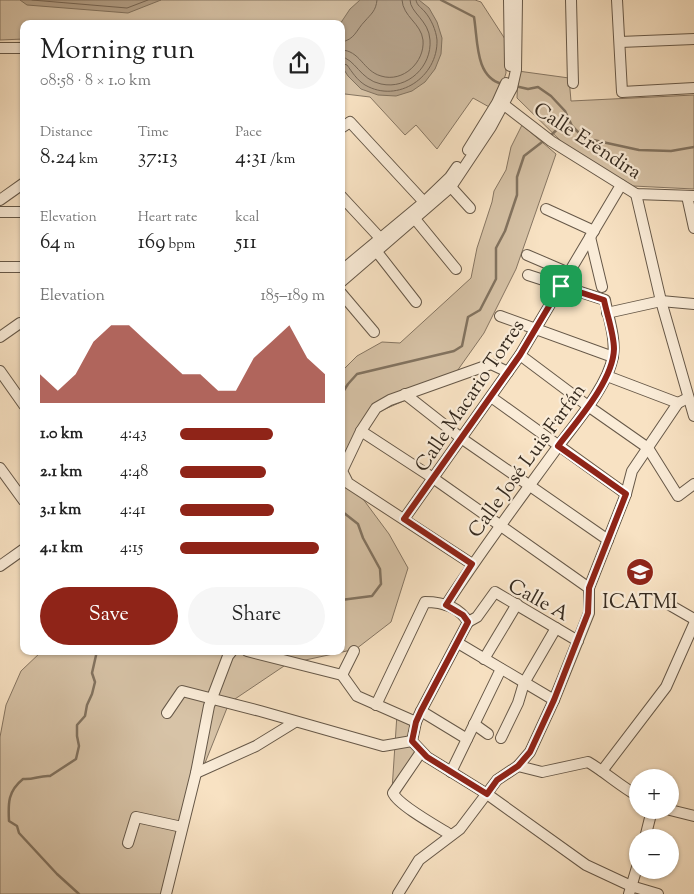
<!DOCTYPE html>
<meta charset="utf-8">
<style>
body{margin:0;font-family:"Sorts Mill Goudy",serif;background:#f6f6f6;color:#222;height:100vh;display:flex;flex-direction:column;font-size:19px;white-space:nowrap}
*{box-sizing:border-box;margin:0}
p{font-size:16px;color:#767676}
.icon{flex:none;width:28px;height:28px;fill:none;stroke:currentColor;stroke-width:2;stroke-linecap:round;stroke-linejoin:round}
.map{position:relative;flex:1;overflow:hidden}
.panel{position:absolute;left:20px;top:20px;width:325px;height:635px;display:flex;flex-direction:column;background:#fff;border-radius:10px;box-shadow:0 1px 4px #0004}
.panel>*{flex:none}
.fabs{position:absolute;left:629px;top:769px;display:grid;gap:10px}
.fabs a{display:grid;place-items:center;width:50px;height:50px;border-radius:50%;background:#fff;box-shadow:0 1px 4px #0004;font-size:25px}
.pin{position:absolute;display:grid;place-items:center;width:42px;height:42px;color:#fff;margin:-21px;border-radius:10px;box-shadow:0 2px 8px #0006}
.round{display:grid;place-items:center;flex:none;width:52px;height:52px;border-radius:26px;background:#f6f6f6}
.head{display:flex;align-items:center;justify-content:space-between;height:85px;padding:0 20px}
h1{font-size:28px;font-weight:600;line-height:38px}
.metrics{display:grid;grid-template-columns:repeat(3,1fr);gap:8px;height:85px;padding:5px 20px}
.metrics div{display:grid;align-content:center}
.metrics b{font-size:21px;font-weight:600}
.metrics small{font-size:14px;font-weight:400}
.metrics p{font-size:14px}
.chart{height:140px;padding:10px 20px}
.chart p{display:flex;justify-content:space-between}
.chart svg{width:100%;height:90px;margin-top:5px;fill:#8f2418;opacity:.7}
.button{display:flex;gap:10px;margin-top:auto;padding:10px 20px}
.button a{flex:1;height:58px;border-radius:30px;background:#8f2418;color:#fff;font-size:20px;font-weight:600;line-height:58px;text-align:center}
.button a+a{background:#f6f6f6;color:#222}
ul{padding:0 20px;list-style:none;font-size:16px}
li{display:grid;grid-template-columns:80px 60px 1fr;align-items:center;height:38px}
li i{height:12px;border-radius:6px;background:#8f2418}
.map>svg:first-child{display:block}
.green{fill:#d7c3a7;stroke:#867663}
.water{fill:#b6a38b;stroke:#827360}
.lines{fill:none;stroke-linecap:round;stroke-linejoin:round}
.shore{stroke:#766655;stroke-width:1}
.stream{stroke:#827360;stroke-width:2.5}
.minor-casing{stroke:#665848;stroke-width:12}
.minor{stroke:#faecd8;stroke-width:10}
.route-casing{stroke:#fff;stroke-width:10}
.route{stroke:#8f2418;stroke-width:6}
.labels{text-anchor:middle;stroke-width:4.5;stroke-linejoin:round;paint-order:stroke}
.street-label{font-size:20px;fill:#352a1f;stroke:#faecd8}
.poi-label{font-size:20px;fill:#352a1f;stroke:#faecd8}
</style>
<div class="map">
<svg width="694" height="894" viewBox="0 0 694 894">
<rect width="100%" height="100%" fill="#f8e2c3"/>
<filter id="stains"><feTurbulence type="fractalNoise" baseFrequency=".004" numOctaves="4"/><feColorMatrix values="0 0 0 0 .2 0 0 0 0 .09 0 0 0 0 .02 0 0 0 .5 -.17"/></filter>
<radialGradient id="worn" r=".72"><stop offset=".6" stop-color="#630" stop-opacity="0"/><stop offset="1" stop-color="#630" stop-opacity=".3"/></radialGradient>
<g class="green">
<path d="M0,0H475L481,2L505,39L506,73L499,95L491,108L473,98L437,149L416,125L405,135L370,97L345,94L341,96V24H305L304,22L299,24H24V39L0,40Z"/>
<path d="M518,71L569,78L571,101L694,95V189L633,186L567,147L517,98Z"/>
<path d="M522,125L556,154L516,269L484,333L450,381L378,412L343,472L389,534L408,568L391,622L356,649L287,664L229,703L187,808L163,894H0V737L6,705L21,671L42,651H341V372L357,356L382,342L400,343L471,278L477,248L492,202L494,191L506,170L511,147Z"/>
<path d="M397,714L415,722L411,740L420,752L392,790Z"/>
</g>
<g class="water">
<path d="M20,0H161L128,13L27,5Z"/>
<path d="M360,0H419L429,8L437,22L442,38L441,54L435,69L425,82L412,91L396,96L378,95L361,89L348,76L341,65L340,24L350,9Z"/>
</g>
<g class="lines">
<g class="shore">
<path d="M32,0L127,8L148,0"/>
<path d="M341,42C355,40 356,30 365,21C371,14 376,11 377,0"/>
<path d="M341,50C360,50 363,71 381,76C403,83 425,62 423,40C421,23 403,17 402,0"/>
<path d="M341,57C355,58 360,80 381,84C408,90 432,66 430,40C429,20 410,13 410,0"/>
<path d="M341,63L347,65C352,72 357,80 365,85C398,104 438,77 437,40C436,30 431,19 425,12C421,7 417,6 416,0"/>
</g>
<g class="stream">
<path d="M441,0L474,17C478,41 475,77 502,84"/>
<path d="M515,86L528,89L538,87L551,96L565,111L572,126L584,138L639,150L671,151L694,147"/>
<path d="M550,136L563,124L572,126"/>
<path d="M341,395L348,384L357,374L454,351L462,346L468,317L480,310L496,279V248L505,231L517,195V177L524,156L546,139"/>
<path d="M341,510L344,513L358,524L363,538L380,569L381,584L372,596L341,600"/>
<path d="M79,894L57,874L19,833L17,826L9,821C8,803 8,791 23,779C34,780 40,775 50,776L76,759L79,746L77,736V725L85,716L87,705L92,694L95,682L92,673L97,651"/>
</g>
<g class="minor-casing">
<g id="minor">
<path d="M509,0L510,66"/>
<path d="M571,0L573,83"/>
<path d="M617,0L622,92L694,88"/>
<path d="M620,42L694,39"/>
<path d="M0,48H24"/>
<path d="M499,101L551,141L636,194L694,196"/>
<path d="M341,128L350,122L424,202"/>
<path d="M468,150L497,103L506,83"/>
<path d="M451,187L470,208"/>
<path d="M636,194L661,301L694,416"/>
<path d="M341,196L380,238"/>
<path d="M687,196L694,228"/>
<path d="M0,200L24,183"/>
<path d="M546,209L594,231"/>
<path d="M0,212H24"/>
<path d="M415,219L456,269"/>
<path d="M590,237L602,287"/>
<path d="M377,252L416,302"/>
<path d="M527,255L569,273"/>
<path d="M0,267H24"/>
<path d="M341,271L424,202L450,177L457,167"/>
<path d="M341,282L451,187L491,127L512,88L516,70L517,0"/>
<path d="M341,293L374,332"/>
<path d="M607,313L661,301L694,304"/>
<path d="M500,316L613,357"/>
<path d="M0,337L20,323H24"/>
<path d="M520,355L588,406L648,448L678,496L694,484"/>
<path d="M0,371L24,405"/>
<path d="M607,376L678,403"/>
<path d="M405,394L461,438L608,540"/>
<path d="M491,397L626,494"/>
<path d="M361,431L433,478L589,588"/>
<path d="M0,468L24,501"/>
<path d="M404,519L520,355L621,185"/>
<path d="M472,564L348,483L342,471L361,431L376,408L390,400L491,364L508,372"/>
<path d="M0,566L24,549"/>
<path d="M668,604L694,619"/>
<path d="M446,605C480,552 517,503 554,452C572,427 608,387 613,356C616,338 608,317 605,300L528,275"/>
<path d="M468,622L421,711L416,722L412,741L427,757L487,794L586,865L631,886L658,894"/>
<path d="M468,622L477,617L495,592L578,641"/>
<path d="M458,643L554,700"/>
<path d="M247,651L342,675"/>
<path d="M354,651L342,675L357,696L416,722"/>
<path d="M484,659L517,604"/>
<path d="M376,705L425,602C442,602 459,607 468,622"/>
<path d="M421,711L467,739"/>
<path d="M167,713L182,691L260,711L383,746L412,741"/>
<path d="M474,724L488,734"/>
<path d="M501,738L518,703L524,683L556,628"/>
<path d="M421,752L393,793C398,805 438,827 451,835"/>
<path d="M518,766L542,772L588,762C605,772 620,786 638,796"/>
<path d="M602,771L666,687L694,624"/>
<path d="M451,772L501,669"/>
<path d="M196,773L256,746L295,722"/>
<path d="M670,810L694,816"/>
<path d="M645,838L652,810"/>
<path d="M128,843L136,817L182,827"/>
<path d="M166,894L196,773L209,706L228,656L232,651"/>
<path d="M398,894L419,860L460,829L497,780L518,766L530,752L554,700L589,613V588L626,494L632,471L678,403L688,398"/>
<path d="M629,894L638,864"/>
</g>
</g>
<use href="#minor" class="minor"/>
</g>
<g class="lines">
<g class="route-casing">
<path id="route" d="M561,286L604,300C607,315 614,334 614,349C613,381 577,421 558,446L626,494L589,588L588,613L554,700L530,752L518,766L497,780L487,794L427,757L412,741L416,722L421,711L468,622L463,615L446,605L472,564L404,519L520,355Z"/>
</g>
<use href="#route" class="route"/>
</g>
<defs>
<g id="university-disc" transform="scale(1.4375)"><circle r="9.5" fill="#8f2418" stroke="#faecd8"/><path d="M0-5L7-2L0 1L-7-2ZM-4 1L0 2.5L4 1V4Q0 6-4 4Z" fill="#fff"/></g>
</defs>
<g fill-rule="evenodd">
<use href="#university-disc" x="640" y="572"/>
</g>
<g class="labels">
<g class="street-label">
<text transform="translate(588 140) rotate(33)" y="7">Calle Eréndira</text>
<text transform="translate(469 395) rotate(-56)" y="7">Calle Macario Torres</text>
<text transform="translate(526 460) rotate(-54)" y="7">Calle José Luis Farfán</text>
<text transform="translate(539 599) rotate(29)" y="7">Calle A</text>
</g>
<g class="poi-label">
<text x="640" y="608">ICATMI</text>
</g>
</g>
<rect width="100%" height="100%" filter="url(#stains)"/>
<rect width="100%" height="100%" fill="url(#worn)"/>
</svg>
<div class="fabs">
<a>+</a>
<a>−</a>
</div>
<div class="pin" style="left:561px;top:286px;background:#1e9e55"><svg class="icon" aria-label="arrive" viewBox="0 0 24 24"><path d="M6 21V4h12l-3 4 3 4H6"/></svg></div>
<section class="panel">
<div class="head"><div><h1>Morning run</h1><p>08:58 · 8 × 1.0 km</p></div><a class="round"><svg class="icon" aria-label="share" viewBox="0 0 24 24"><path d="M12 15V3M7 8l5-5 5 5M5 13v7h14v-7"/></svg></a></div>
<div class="metrics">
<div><p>Distance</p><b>8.24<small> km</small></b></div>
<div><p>Time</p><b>37:13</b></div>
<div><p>Pace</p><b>4:31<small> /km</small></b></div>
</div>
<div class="metrics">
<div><p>Elevation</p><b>64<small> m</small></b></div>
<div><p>Heart rate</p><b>169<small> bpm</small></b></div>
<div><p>kcal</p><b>511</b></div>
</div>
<div class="chart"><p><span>Elevation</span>185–189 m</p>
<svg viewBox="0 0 160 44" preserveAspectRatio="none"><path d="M0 44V30L10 38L20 30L30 14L40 6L50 6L60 14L70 22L80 30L90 30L100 38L110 38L120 22L130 14L140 6L150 22L160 30V44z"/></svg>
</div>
<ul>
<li><b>1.0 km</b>4:43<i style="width:64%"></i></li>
<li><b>2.1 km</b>4:48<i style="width:59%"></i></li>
<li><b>3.1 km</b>4:41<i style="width:65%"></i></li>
<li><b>4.1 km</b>4:15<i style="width:96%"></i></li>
</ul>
<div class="button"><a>Save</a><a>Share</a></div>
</section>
</div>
